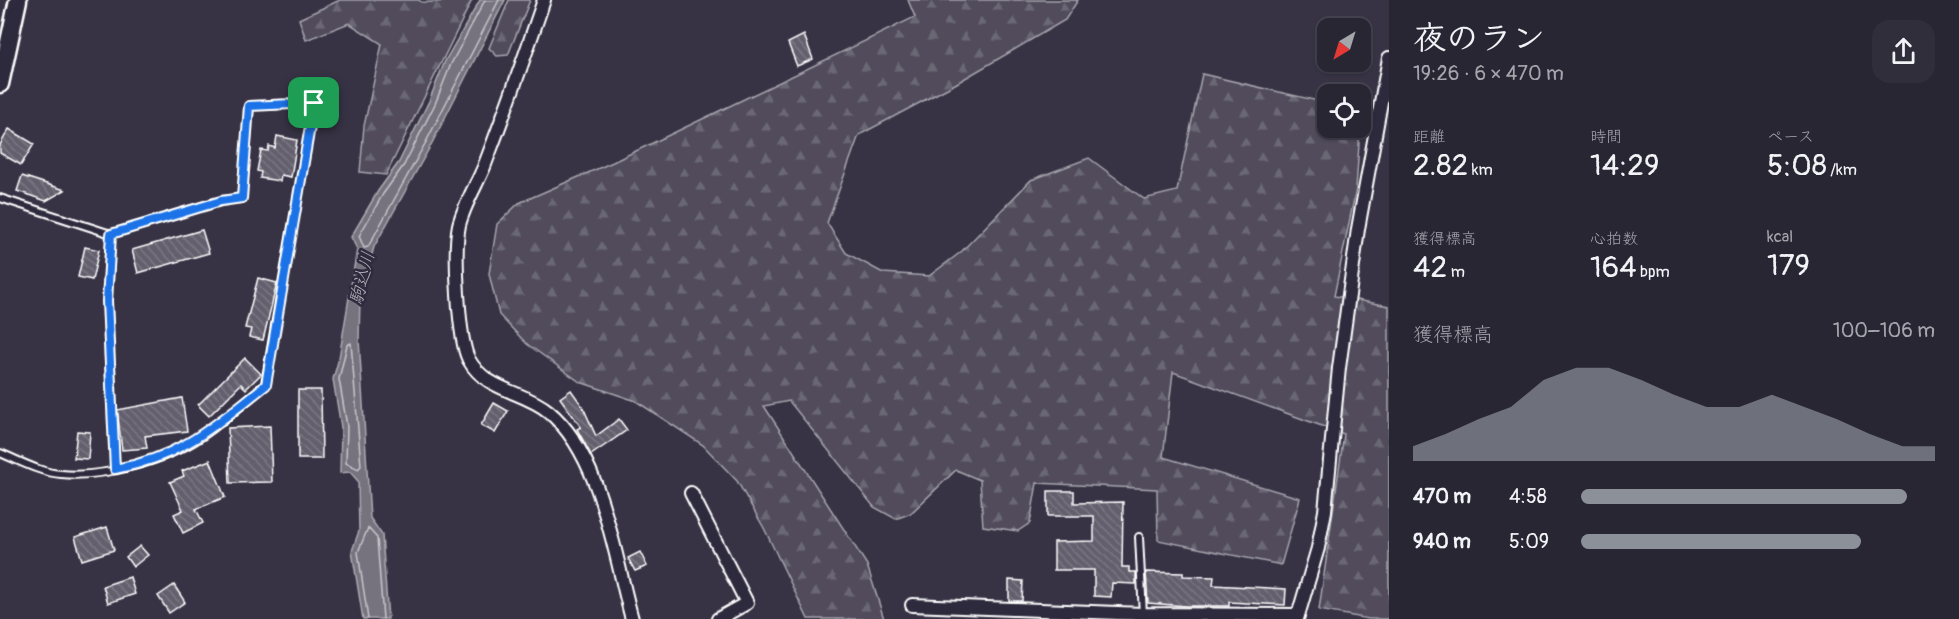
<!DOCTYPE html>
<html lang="ja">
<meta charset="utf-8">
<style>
body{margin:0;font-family:Pangolin,"Klee One",sans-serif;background:#312e3c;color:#f1f3f6;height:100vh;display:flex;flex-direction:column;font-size:22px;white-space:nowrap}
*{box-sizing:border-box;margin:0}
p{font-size:20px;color:#a5a5ac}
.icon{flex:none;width:33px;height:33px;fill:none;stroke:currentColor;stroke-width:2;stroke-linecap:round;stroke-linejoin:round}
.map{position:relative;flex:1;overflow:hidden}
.side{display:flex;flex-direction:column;background:#292634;width:570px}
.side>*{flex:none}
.needle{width:39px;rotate:218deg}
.buttons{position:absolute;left:1317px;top:18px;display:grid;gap:12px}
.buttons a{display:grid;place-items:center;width:54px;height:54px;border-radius:12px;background:#292634;box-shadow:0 2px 4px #0004,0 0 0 2px #45434f;font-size:30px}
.pin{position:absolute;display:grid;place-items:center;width:51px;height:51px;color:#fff;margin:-26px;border-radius:12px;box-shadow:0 3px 9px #0006}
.round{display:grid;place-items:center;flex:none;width:63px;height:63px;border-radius:18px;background:#312e3c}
.head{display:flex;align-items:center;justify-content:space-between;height:102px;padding:0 24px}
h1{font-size:33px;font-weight:600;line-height:45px}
.metrics{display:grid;grid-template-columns:repeat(3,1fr);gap:9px;height:102px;padding:6px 24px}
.metrics div{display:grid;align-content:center}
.metrics b{font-size:30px;font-weight:600}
.metrics small{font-size:16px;font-weight:400}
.metrics p{font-size:16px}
.chart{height:168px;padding:12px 24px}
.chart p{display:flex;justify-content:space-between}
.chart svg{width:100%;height:108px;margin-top:6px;fill:#8c9099;opacity:.7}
ul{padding:0 24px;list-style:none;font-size:20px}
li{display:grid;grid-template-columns:96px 72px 1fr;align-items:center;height:45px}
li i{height:15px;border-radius:8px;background:#8c9099}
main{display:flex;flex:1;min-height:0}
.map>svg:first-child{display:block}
.forest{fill:url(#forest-firs);stroke:#a8a6ae;stroke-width:1.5}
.water{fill:#76737f;stroke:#adabb2;stroke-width:1.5}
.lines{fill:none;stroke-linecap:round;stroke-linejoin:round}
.shore{stroke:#c8c7cc;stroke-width:1.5}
.building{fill:url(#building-back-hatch);stroke:#fff;stroke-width:1.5}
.lane-casing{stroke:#fff;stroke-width:10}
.street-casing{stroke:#fff;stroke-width:16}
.secondary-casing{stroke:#fff;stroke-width:21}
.lane{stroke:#2f2a3d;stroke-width:6}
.street{stroke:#2f2a3d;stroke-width:12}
.secondary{stroke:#2f2a3d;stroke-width:16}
.route-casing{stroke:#fff;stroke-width:12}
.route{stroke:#1a73e8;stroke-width:8}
.labels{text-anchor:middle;stroke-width:5;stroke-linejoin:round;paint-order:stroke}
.water-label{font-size:18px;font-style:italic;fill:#b4b2b9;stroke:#2f2a3d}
</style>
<main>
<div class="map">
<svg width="1389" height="619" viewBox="0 0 1389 619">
<defs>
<pattern id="forest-firs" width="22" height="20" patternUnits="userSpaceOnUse" patternTransform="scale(1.5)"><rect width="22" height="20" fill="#514c5c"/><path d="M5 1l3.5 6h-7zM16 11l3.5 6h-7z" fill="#6b6774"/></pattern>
<pattern id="building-back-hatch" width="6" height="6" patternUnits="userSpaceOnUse" patternTransform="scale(1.5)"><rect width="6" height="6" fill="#635f6d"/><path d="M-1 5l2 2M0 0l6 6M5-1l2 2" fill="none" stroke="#7a7783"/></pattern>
</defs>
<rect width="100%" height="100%" fill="#373345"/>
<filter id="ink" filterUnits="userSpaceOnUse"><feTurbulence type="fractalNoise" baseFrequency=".0167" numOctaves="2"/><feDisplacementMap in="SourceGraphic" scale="12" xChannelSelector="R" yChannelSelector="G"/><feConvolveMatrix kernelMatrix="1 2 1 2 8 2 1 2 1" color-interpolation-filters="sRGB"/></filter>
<g filter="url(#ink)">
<g class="forest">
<path d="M340,0H419L421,2C439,3 454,0 472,0L386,175L360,172L364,126L382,44L349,23L306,40L299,19Z"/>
<path d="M509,0H530L508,55L497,56L489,48Z"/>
<path d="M908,0H1078L1065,20L955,84L859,135L827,223L846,253L883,273L929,276L961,252L1031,180L1089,158L1144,199L1177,191L1202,74L1327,103L1328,128H1360L1356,189L1334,296L1389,306V619H1369L1319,610L1344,434L1173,372L1163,457L1300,498L1281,565L1158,540L1157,489L1037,483L1030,523L1018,531L983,526L980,480L956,470L911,513L896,519L874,507L789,401L764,406L867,565L884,619H808L764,528L737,481L703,445L636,401L580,382L527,344L499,315L489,274L497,224L519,203L613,162L915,17Z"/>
</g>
<path class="water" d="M480,0H505L431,145L374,247L360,299L359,339L370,518L382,535L388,619H363L352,551L359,531L358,481L350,472L340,473L341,427L333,379L339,358L357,249L351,237L378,191L399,162L429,101L445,61Z"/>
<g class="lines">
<g class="shore">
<path d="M485,0L451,64L435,104L404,165L383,194L359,236L364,248L368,247L426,142L499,0"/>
<path d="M351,343L361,466L358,469L346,463L347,426L339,379L347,345Z"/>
<path d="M368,619L358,552L368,528L377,538L383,619"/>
</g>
</g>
<g class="building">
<path d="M804,35L813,59L797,66L788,43Z"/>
<path d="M9,129L34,144L21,165L0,153V145Z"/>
<path d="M277,136L297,140L291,177L281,175L280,181L260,178L261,172L257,171L261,150L268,151L269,146L275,148Z"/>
<path d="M22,176L65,190L46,201L17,191Z"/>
<path d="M202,230L209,253L138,273L132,250Z"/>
<path d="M85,247L99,250L92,280L78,277Z"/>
<path d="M258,278L277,283L263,340L249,337L251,329L245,328Z"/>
<path d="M245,358L261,374L246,389L241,384L209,416L198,405Z"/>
<path d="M298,390H321L322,459H298Z"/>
<path d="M571,390L583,407L596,436L619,419L627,430L591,455L577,429L581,427L560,398Z"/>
<path d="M182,398L187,431L145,436L147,448L122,450L117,410Z"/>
<path d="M494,403L508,411L495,433L481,425Z"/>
<path d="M270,426L272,482L230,483L228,428Z"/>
<path d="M77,431L90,432L88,459L74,458Z"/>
<path d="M210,460L225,497L196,509L203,523L183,533L174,514L183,510L170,482L184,476L182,471Z"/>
<path d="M1048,491H1074V503L1123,502L1122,567H1129V572H1136V584L1112,583L1111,597L1094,596V570H1054V542L1094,541V516H1048Z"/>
<path d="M107,527L114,550L82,560L75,537Z"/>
<path d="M140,546L148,555L133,567L126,557Z"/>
<path d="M640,552L647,566L635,571L628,558Z"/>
<path d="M1146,572L1183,573V576L1214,577L1213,585L1286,589L1285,605L1229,602V606H1186L1148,603Z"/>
<path d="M130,577L135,594L108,603L103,586Z"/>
<path d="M1009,580L1023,581L1022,601H1009Z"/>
<path d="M174,585L185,602L169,613L158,596Z"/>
</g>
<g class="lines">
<g class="lane-casing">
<g id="lane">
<path d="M0,198L111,234"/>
<path d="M0,453C18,460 41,473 61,474C104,478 165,461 201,437C224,422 244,402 265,385L314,103L249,106L242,198L221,201L111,234L107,301L115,469"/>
<path d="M1139,537L1143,615"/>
</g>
</g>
<g class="street-casing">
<g id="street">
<path d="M544,0C525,56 505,112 484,167C476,186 464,205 459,225C454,249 458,340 469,360C486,391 524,391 548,411C602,455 614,555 632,619"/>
<path d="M691,493L747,603L718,619"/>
<path d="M912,605L1143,614L1297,615"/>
<path d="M1297,619L1318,548L1325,511L1339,368L1358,229L1389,58"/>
</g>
</g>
<g class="secondary-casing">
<path id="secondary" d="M0,84L18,0"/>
</g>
<use href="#lane" class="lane"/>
<use href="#street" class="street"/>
<use href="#secondary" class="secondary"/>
</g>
</g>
<g class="lines" filter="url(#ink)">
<g class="route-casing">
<path id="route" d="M314,103L266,385C214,426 182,457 115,469L107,301L111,234L221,201L242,198L249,106Z"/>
</g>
<use href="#route" class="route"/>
</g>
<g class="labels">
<g class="water-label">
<text transform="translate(362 278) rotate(-76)" y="6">駒込川</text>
</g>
</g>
</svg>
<div class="buttons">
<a><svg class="needle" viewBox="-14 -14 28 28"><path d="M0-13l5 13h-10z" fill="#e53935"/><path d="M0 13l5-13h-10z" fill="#a5a5ac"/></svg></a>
<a><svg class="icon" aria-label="locate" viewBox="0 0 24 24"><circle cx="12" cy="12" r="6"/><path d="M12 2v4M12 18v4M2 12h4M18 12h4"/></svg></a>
</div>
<div class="pin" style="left:314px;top:103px;background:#1e9e55"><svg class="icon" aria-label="arrive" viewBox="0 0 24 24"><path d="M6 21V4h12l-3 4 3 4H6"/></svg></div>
</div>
<section class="side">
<div class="head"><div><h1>夜のラン</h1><p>19:26 · 6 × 470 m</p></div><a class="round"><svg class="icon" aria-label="share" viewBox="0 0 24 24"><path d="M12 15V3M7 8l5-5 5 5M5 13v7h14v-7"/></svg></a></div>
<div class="metrics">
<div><p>距離</p><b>2.82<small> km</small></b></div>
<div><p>時間</p><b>14:29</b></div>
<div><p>ペース</p><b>5:08<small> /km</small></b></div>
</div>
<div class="metrics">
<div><p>獲得標高</p><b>42<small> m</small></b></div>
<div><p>心拍数</p><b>164<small> bpm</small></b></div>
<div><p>kcal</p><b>179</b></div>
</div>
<div class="chart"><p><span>獲得標高</span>100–106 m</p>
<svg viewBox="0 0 160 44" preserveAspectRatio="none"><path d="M0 44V38L10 33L20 27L30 22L40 11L50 6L60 6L70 11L80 17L90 22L100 22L110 17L120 22L130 27L140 33L150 38L160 38V44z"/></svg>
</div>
<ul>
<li><b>470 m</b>4:58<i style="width:92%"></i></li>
<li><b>940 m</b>5:09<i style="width:79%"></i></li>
</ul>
</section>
</main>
